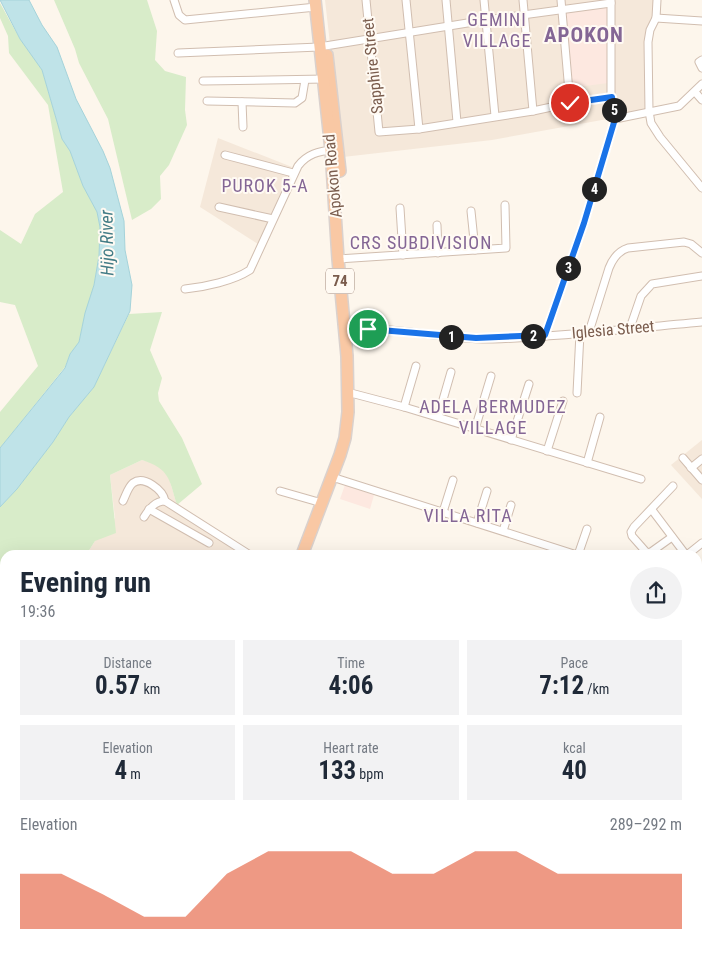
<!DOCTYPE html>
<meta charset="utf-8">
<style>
body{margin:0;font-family:"Roboto Condensed",sans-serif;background:#f2f2f3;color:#1f2937;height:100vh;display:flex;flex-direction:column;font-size:19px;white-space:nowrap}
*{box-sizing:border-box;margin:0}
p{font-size:16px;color:#747a83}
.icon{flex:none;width:28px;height:28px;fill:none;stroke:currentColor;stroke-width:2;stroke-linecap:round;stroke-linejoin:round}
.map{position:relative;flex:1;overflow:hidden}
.drawer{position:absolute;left:0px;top:550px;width:702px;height:405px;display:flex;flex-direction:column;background:#fff;border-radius:15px 15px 0 0;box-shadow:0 5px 20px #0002}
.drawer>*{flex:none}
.pin{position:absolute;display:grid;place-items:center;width:42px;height:42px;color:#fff;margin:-21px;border:2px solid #fff;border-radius:50%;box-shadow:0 1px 5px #0007}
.km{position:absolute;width:25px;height:25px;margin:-12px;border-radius:50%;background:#222;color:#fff;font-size:14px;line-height:25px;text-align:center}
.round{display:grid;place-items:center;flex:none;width:52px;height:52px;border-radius:26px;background:#f2f2f3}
.headline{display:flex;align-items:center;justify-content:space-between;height:85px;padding:0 20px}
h1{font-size:28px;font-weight:700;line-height:38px}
.metrics{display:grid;grid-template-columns:repeat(3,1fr);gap:8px;height:85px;padding:5px 20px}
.metrics div{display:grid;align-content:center;border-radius:0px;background:#f2f2f3;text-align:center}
.metrics b{font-size:25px;font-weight:700}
.metrics small{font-size:14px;font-weight:400}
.metrics p{font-size:14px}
.chart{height:140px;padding:10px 20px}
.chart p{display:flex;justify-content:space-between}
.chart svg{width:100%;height:90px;margin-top:5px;fill:#e76f51;opacity:.7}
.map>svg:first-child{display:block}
.residential{fill:#f5e8da}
.commercial{fill:#fde8e0}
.green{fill:#d8ecc9}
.water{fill:#bfe3e8;stroke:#a5d3da}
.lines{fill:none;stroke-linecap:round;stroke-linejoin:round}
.minor-casing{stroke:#d1beb0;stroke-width:9}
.tertiary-casing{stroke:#d1beb0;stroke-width:11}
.secondary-casing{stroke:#d6c0b0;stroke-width:11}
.trunk-casing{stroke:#dad1cd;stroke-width:14}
.minor{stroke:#fff;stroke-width:7}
.tertiary{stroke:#fff;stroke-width:9}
.secondary{stroke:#fff;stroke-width:9}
.trunk{stroke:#f9c8a4;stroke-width:11}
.route-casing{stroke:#fff;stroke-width:10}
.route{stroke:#1a73e8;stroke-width:6}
.labels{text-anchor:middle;stroke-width:4;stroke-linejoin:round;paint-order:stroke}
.shield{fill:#fffaf3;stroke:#a28b7f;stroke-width:1}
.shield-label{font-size:15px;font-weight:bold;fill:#7a5c4d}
.street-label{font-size:16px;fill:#7a5c4d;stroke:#fffaf3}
.neighbourhood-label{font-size:18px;letter-spacing:1px;fill:#846695;stroke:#fffaf3}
.water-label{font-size:18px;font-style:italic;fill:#437c86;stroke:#fffaf3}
.district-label{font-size:21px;font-weight:bold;letter-spacing:1px;fill:#846695;stroke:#fffaf3}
</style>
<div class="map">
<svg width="702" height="955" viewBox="0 0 702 955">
<rect width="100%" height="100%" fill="#fdf6ec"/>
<g class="residential">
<path d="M325,0H658L648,34L647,115L613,118L492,140L343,157Z"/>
<path d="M218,138L292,167L258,244L200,207Z"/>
<path d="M702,440V499L671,465Z"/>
<path d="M142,460L157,464L168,475L177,505L248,555H86L95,541L115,518L110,475Z"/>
<path d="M5,659V842L0,840V661Z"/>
<path d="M702,679V837L698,825V681Z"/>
<path d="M0,907H5V950H50L51,955H0Z"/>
<path d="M702,927V955H480L485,950H698V928Z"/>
<path d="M157,950H423L425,955H155Z"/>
</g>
<g class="commercial">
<path d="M607,7L608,83L570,88L564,13Z"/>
<path d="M345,485L374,495L370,509L340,499Z"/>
</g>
<g class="green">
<path d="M54,0H147L157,31L155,60L165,71L186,77L185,110L187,125L169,165L160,176L161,199L151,209L132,220L108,119L79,63L75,49Z"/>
<path d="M0,3L20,39L42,70L62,139L70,151L83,186L97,212L100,227L99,256L94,285L82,327L79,342L70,354L65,367L0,448V412L38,366L15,305L0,302V230L21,244L35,214L63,192L48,105L9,53L8,36L0,18Z"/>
<path d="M162,312L150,350L162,378L158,393L159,401L182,438L202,484L177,505C169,479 170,469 142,460L110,475L116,533L95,541L86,555H5V659L0,661V507L17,489L53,442L69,417L94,387L129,314Z"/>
</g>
<path class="water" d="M0,0H29L42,25L57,47L76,99L103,151L110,168L124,221L125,250L132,285L130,311L94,387L69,417L53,442L17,489L0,507V448L65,368L70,354L79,342L85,313L94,285L99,256L100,227L97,212L83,186L70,151L62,139L42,70L20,39Z"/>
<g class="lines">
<g class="minor-casing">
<g id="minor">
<path d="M174,0L179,15L185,20L316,7"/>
<path d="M366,0L379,132L419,129L533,111L570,103L611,97"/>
<path d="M406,0L419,129"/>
<path d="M446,0L457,122"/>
<path d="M484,0L495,116"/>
<path d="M523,0L533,111"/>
<path d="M561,0L570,103"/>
<path d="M657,0L656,18L650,30L648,42L649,111L651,123L660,137L702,188"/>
<path d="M656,18L702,21"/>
<path d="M178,53L319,47L486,20L611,3"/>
<path d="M702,60L699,62L702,68"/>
<path d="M203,81L325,79"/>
<path d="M695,92L702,100"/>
<path d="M207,101L295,103L302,98L305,80"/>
<path d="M242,102L243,127"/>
<path d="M615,119L679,106L702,84"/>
<path d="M225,155L293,173"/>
<path d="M219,207L273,219"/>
<path d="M400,208L403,255"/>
<path d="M471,211L475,250"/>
<path d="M437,225L438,253"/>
<path d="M338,259L506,248L505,205"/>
<path d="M185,289C205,287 233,281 250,270L298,166C307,154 319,151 333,150"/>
<path d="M345,328C395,326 443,340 493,339C563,337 633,328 702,322"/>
<path d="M630,328L641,296L652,284L702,276"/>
<path d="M589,332L609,268C613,258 618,251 628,248L684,242L691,244L702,253"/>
<path d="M545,335L584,223L615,119L611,97V0"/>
<path d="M347,392L404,407L641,479"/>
<path d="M577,393L580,333"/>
<path d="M404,407L416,366"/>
<path d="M438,417L451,372"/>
<path d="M475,429L491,376"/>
<path d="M511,440L529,384"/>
<path d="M547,451L563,401"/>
<path d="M683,458L702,480"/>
<path d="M587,463L600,417"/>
<path d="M691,468L702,459"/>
<path d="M332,477L577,555"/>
<path d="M280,491L322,503"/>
<path d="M123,501C126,495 128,487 133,483C144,475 163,490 165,501L250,555"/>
<path d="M149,509L209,543"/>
<path d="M652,510L686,555"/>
<path d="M443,512L453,480"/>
<path d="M144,517C149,509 155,501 165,501"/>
<path d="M477,523L487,491"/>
<path d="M503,531L511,505"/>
<path d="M672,537L651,552L647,553L632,536L631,532L634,527L673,486"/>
<path d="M578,555L587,529"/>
<path d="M687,555L702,543"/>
<path d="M698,577L702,585"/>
<path d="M0,746L5,751"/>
<path d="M0,837L5,839"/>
<path d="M0,904L5,903"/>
<path d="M698,940L702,941"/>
<path d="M617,950L621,954"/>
<path d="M667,955L673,950"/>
</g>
</g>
<g class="tertiary-casing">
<g id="tertiary">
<path d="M698,678L702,676"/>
<path d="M577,950L580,955"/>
</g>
</g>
<g class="secondary-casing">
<g id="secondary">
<path d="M0,799L5,804"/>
<path d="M57,950L58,955"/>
<path d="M186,950L191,955"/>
</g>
</g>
<g class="trunk-casing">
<g id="trunk">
<path d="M327,55L340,171"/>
<path d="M302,555L340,455L345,438L348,412L347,356L338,259L331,150L315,0"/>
<path d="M149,955L151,950"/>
</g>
</g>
<use href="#minor" class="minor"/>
<use href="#tertiary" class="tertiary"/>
<use href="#secondary" class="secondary"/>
<use href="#trunk" class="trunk"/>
</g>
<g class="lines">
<g class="route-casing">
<path id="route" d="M368,329L476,338L545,335L584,223L615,119L612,97L570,103"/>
</g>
<use href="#route" class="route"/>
</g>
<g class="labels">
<rect class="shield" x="326" y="268.5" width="28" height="25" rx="4"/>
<g class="shield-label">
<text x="340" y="286">74</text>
</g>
<g class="street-label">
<text transform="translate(372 66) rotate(-96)" y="6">Sapphire Street</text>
<text transform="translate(332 176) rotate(-95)" y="6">Apokon Road</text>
<text transform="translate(613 329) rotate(-5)" y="6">Iglesia Street</text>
</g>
<g class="neighbourhood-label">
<text x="497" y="26">GEMINI<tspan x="497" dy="21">VILLAGE</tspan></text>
<text x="265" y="192">PUROK 5-A</text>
<text x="421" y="249">CRS SUBDIVISION</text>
<text x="493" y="413">ADELA BERMUDEZ<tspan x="493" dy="21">VILLAGE</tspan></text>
<text x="468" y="522">VILLA RITA</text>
</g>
<g class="water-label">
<text transform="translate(107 243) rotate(-91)" y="6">Hijo River</text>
</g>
<g class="district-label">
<text x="584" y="42">APOKON</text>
</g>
</g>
</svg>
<div class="pin" style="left:368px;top:329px;background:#1e9e55"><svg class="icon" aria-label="arrive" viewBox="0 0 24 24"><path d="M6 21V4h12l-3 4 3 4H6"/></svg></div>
<div class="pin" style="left:570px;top:103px;background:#d93025"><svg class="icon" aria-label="check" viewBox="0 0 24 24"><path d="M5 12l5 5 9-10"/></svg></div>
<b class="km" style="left:451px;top:337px">1</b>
<b class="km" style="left:533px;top:336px">2</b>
<b class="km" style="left:568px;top:268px">3</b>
<b class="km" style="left:594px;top:189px">4</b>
<b class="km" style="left:614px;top:110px">5</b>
<section class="drawer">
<div class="headline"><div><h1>Evening run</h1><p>19:36</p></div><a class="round"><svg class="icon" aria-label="share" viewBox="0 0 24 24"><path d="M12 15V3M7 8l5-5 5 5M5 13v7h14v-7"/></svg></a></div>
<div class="metrics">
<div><p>Distance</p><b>0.57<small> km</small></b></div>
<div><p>Time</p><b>4:06</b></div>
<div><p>Pace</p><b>7:12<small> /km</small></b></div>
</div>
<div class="metrics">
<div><p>Elevation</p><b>4<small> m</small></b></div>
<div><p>Heart rate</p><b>133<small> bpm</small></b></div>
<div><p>kcal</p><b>40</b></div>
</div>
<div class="chart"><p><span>Elevation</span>289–292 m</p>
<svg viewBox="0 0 160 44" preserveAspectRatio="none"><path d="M0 44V17L10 17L20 27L30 38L40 38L50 17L60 6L70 6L80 6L90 17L100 17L110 6L120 6L130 17L140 17L150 17L160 17V44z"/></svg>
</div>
</section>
</div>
